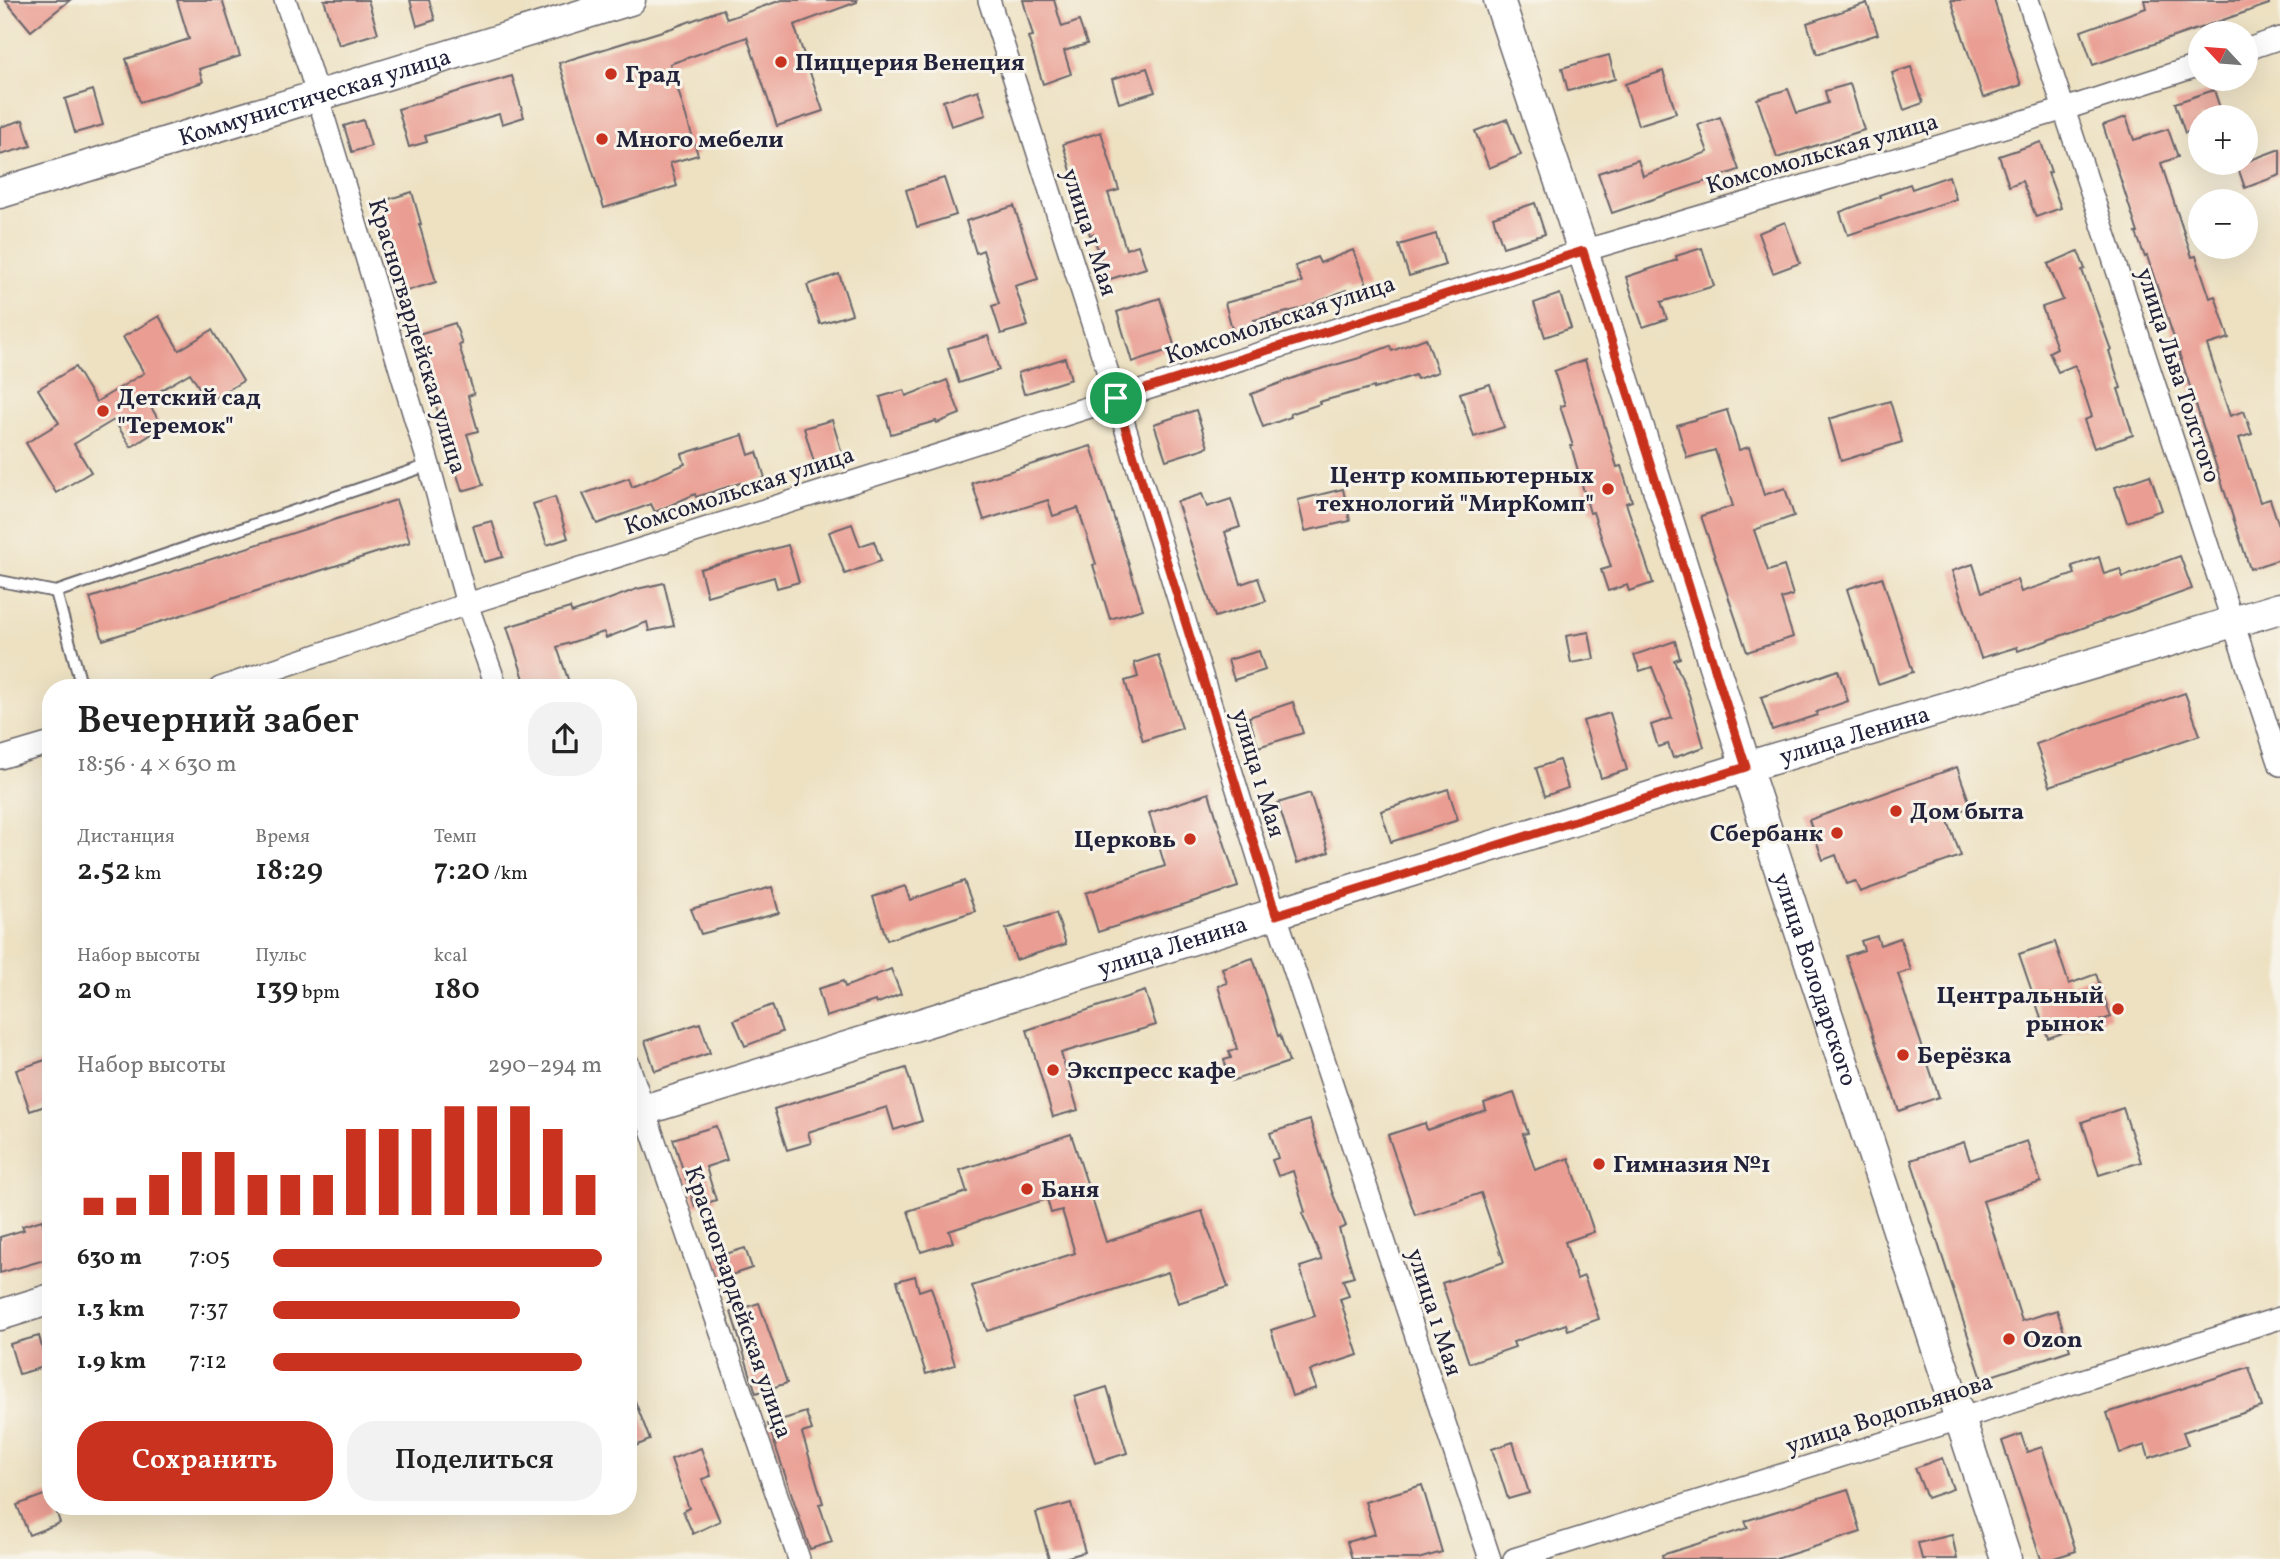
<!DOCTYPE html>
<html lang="ru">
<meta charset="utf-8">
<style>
body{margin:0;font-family:Vollkorn,serif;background:#f2f2f2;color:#222;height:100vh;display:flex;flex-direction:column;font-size:26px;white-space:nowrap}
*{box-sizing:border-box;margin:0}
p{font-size:23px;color:#767676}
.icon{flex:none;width:38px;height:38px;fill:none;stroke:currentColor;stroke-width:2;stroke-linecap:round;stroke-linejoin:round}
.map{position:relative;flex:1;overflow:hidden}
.details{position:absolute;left:42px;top:679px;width:595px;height:836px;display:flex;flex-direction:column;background:#fff;border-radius:28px;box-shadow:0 7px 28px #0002}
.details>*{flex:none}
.needle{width:46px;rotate:296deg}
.tools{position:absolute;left:2188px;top:21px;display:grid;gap:14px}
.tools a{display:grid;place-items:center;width:70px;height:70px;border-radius:50%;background:#fff;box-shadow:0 7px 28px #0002;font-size:35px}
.pin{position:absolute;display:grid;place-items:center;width:60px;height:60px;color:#fff;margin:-30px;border:4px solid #fff;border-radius:50%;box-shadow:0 2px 7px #0007}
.round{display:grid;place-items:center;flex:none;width:74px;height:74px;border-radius:28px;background:#f2f2f2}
.headline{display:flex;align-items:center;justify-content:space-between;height:119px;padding:0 35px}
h1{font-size:38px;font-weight:600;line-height:52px}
.figures{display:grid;grid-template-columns:repeat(3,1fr);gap:10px;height:119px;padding:7px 35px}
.figures div{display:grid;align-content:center}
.figures b{font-size:30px;font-weight:600}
.figures small{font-size:19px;font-weight:400}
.figures p{font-size:19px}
.chart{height:196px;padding:14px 35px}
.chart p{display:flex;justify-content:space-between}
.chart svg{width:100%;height:126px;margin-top:7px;stroke:#c8321e;stroke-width:6}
.primary-button{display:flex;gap:14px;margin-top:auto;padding:14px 35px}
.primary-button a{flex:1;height:80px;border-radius:28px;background:#c8321e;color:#fff;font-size:28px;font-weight:600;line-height:80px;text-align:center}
.primary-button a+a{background:#f2f2f2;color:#222}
ul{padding:0 35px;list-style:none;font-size:23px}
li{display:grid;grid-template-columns:112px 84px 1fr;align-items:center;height:52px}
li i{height:18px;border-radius:9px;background:#c8321e}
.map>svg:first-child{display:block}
.building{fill:#ea9e93}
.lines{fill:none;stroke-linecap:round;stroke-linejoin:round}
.lane-casing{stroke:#69656a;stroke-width:14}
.street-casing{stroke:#69656a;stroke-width:24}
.secondary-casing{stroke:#69656a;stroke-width:33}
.lane{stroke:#fff;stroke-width:10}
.street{stroke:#fff;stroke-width:21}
.secondary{stroke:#fff;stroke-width:30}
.route-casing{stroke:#fff;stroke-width:14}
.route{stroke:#c8321e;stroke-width:9}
.poi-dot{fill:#c8321e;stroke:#f7f3e8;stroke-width:2.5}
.labels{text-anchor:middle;stroke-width:6;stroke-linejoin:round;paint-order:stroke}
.poi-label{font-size:24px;font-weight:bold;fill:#22223b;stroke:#f7f3e8;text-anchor:start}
.street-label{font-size:24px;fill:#22223b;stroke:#f7f3e8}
</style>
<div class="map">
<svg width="2280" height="1559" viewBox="0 0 2280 1559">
<rect width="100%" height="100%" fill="#f7f3e8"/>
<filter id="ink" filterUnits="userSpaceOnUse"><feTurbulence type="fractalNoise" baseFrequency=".0143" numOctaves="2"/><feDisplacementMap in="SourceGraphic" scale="14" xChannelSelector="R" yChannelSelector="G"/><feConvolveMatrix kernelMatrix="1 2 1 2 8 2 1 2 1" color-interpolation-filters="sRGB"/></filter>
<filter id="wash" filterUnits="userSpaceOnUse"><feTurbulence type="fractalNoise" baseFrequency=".00686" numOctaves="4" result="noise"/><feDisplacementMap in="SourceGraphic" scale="28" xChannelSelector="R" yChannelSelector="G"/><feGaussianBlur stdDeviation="1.57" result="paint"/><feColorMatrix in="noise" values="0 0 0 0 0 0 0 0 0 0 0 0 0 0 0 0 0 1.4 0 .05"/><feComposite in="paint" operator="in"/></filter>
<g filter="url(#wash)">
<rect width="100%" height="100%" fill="#ede1c2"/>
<g id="blocks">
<g class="building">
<path d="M5,0H70L31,31Z"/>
<path d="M177,0H222L240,56L199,69L203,82L140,102L126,59L189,39Z"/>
<path d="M324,0H368L378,33L339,45Z"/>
<path d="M410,0H429L435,20L417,26Z"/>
<path d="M782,0H857V2L794,25L823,111L777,126L747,37L670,64L698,155L670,163L677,186L604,208L559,63L672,28L723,9L727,19Z"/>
<path d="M1023,0H1054L1062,27L1079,21L1087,44L1064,51L1071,74L1043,84L1028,37L1033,36Z"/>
<path d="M1951,0H1994L2021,85L1983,98Z"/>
<path d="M2144,0H2268L2269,4L2093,65L2081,31L2146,8Z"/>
<path d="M1867,3L1878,34L1817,54L1807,23Z"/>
<path d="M1609,55L1615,79L1568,91L1562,68Z"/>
<path d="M1911,67L1923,103L1904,110L1892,73Z"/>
<path d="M1147,68L1155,92L1119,103L1112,79Z"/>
<path d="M1663,71L1676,113L1638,125L1625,84Z"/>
<path d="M512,76L524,117L502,124L499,114L425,136L427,142L409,147L398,109Z"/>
<path d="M1850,84L1864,130L1777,158L1757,99L1788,89L1797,113L1828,103L1825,91Z"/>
<path d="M93,90L103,125L75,133L65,99Z"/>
<path d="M978,90L986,115L951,126L943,101Z"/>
<path d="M2214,90L2223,117H2200V128L2185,133L2175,103Z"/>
<path d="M1720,117L1739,170L1612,213L1598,173L1638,160L1643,176L1708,152L1698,125Z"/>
<path d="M2126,117L2134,140L2168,129L2178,157L2161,163L2192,257L2196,256L2210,298L2215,296L2229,338L2207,345L2230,416L2244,411L2252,434L2239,438L2260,502L2270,499L2280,529V559L2250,569L2147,256L2145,257L2136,233H2138L2103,125Z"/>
<path d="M1507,119L1521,155L1489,168L1475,131Z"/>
<path d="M23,120L31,146L0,155V127Z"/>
<path d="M363,120L371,146L352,152L344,126Z"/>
<path d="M1101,132L1119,190L1108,193L1126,249L1138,245L1146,268L1107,280L1093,234L1090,235L1063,144Z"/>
<path d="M2041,142L2051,172L2048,173L2061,208L2036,217L2022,181L2009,186L1999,156Z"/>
<path d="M2280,149V175L2245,188L2237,165Z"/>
<path d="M1949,176L1956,199L1848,235L1840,212L1880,197L1879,195L1910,184L1912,189Z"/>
<path d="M944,178L956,215L917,227L906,190Z"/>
<path d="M412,192L421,224H419L436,282L400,293L373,204Z"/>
<path d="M1535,203L1545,234L1503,247L1493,217Z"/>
<path d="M1014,206L1038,279L1015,286L1028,326L1001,334L992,306L999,304L983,250L976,253L966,221Z"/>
<path d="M1785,222L1800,263L1773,273L1758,233Z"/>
<path d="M1436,234L1445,265L1409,276L1399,245Z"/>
<path d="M1702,248L1714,286L1661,302L1667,319L1643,327L1626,277L1677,260L1676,256Z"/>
<path d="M1353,250L1368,287L1348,294L1346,290L1300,309L1254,320L1255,326L1233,332L1225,303L1302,282L1295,266L1317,257L1320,263Z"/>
<path d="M2078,251L2085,269L2082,270L2111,350L2109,351L2121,388L2118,389L2133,435L2094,448L2084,420L2092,417L2075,365L2058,372L2049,352L2057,348L2042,307L2063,300L2048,264Z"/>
<path d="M839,274L852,314L820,324L807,285Z"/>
<path d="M1560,294L1571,328L1545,337L1534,303Z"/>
<path d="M1160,298L1175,348L1132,362L1117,312Z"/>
<path d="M159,316L179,350L212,330L243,381L208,402L190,373L146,399L163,427L131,447L114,420L74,444L91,472L56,493L26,443L59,423L38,389L75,367L96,402L144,373L123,337Z"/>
<path d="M455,323L462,344L459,345L474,394L468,396L478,431L467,434L483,485L462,491L421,356L418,357L412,336Z"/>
<path d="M988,336L999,370L959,383L948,348Z"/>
<path d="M1426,338L1438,372L1417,379L1415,375L1374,389V387L1319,402L1320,404L1290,414L1291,417L1263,427L1251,394L1307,373L1363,357V356L1390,346L1392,351Z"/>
<path d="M1065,358L1071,379L1024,394L1018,373Z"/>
<path d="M1585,360L1617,467L1621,466L1632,501L1626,503L1653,583L1629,591L1627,585L1608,591L1601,570L1611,567L1593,512L1590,513L1571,446H1573L1560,406L1565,405L1554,371Z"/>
<path d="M947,380L960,414L937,423L936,421L891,434L880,397L904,390L906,396Z"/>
<path d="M1490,384L1504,427L1474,437L1460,393Z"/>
<path d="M1890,401L1902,442L1841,461L1829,419Z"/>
<path d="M1196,410L1208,447L1166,460L1154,424Z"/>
<path d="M1727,410L1739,450L1749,447L1764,495L1785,488L1794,516L1754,530L1768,571L1784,566L1793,595L1781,599L1793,637L1747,652L1701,516L1733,506L1715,450L1687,458L1677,425Z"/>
<path d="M832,420L842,453L814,462L804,428Z"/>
<path d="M743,435L749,455L757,452L765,478L741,485L740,483L696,497L695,494L655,512L651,504L597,524L583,494L629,478L632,487L685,464L682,454Z"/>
<path d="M1091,446L1143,609L1110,619L1093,565L1096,564L1078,508L1053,516L1048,500L984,520L972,483Z"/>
<path d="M2150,475L2162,510L2127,522L2115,487Z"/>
<path d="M1343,489L1350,521L1305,531L1298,500Z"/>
<path d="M1202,494L1207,507L1231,499L1240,527L1225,532L1241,584L1258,578L1266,601L1215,617L1177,502Z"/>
<path d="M555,497L568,538L547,545L533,504Z"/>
<path d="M396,500L410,542L103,640L90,598Z"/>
<path d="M492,521L503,557L484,562L473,526Z"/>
<path d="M852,524L860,546L874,541L881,561L845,574L829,532Z"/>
<path d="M788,545L799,582L777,588L774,577L707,596L700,569Z"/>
<path d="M2180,556L2192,589L2018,651L2017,647L1981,658L1952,571L1973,564L1982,592L2017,580L2021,592L2075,574L2072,566L2099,557L2104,574L2120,569L2123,577Z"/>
<path d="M1882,577L1913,672L1878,684L1847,589Z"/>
<path d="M664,583L674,626L649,631L647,622L606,638L604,632L557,647L571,688H527L507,627L570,608L572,613L637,589Z"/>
<path d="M1589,632L1594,659L1571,663L1566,636Z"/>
<path d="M1675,641L1680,658L1674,660L1689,695L1704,747L1673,758L1668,744L1658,747L1651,725L1672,718L1652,667L1640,671L1634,655Z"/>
<path d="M1259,651L1265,670L1234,680L1228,660Z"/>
<path d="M1158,655L1182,728L1143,741L1125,681L1138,677L1134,663Z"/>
<path d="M1838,670L1848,701L1816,712L1817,715L1772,730L1761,697Z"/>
<path d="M2185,693L2200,735L2050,786L2036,744Z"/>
<path d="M1293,702L1303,733L1258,747L1249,717Z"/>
<path d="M1610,713L1627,770L1601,778L1583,721Z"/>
<path d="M1559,760L1568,788L1545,796L1536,768Z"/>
<path d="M1957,767L1971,807L1946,816L1961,856L1860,892L1855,881L1846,884L1836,855L1823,860L1809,820Z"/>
<path d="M1448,789L1458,820L1391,842L1381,811Z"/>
<path d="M1209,793L1238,887L1098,932L1086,893L1165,866L1149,813Z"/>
<path d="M1310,793L1329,852L1297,863L1278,803Z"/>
<path d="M964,881L975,911L887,940L873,897L905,886L910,900Z"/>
<path d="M772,887L779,913L701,934L691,909Z"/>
<path d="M1056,913L1066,944L1016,960L1006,929Z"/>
<path d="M1877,936L1880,945L1900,938L1911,970L1898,974L1939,1097L1899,1111L1846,956L1864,950L1861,941Z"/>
<path d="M2055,942L2069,984L2096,974L2111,1017L2048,1038L2019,954Z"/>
<path d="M1253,958L1278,1036L1280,1035L1289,1062L1231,1081L1224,1060L1231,1058L1229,1051L1237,1049L1218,986L1227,983L1222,968Z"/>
<path d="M891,969L901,994L876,1004L875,1001L826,1017L818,989L843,981L845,987Z"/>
<path d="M1145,991L1156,1025L1061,1053L1078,1110L1053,1117L1027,1030Z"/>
<path d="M772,1005L782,1032L745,1046L734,1020Z"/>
<path d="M700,1023L710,1053L655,1071L645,1041Z"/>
<path d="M51,1058V1104L30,1111L16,1070Z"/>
<path d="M906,1068L922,1121L894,1130L887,1107L808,1132L811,1143L787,1150L774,1109Z"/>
<path d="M1514,1093L1528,1133L1523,1134L1535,1170L1569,1158L1594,1232L1565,1242L1577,1279L1584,1276L1599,1319L1568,1330L1566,1324L1513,1342L1515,1347L1469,1363L1442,1283L1504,1262L1481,1193L1415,1215L1388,1135L1425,1123L1427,1130L1486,1110L1484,1103Z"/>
<path d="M2123,1108L2141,1162L2099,1175L2082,1122Z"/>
<path d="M1310,1120L1332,1192L1346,1226L1339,1229L1354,1277L1343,1280L1349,1296L1340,1299L1358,1355L1310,1371L1316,1388L1292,1396L1271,1330L1315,1316L1300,1267L1322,1260L1302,1213L1305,1212L1293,1171L1278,1176L1272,1160L1278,1158L1270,1133Z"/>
<path d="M716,1126L727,1160L706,1167L716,1200L695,1207L673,1139Z"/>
<path d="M1071,1134L1106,1242L1202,1211L1228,1287L1178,1303L1168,1272L987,1331L972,1286L1075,1253L1062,1210L1051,1213L1047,1199L949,1231L953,1242L921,1252L908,1211L967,1192L960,1170Z"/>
<path d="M2027,1141L2041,1182L1983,1201L2022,1321L2057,1310L2070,1350L1982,1379L1911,1160L1964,1142L1970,1160Z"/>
<path d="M42,1220L51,1248V1258L0,1273V1237L24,1230L22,1226Z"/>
<path d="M745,1248L752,1268L719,1279L713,1258Z"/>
<path d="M915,1276L919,1291L931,1287L955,1365L926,1374L897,1281Z"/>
<path d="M759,1303L787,1383L756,1393L731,1312Z"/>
<path d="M39,1336L47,1366L19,1374L10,1344Z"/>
<path d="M2249,1367L2262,1407L2183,1432L2188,1445L2149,1458L2145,1445L2120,1453L2107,1413Z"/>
<path d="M1107,1387L1127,1453L1095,1463L1075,1397Z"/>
<path d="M630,1388L650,1440L628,1449V1389Z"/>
<path d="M806,1412L812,1430L802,1433L823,1503L819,1504L832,1542L810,1549L768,1424Z"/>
<path d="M2021,1434L2027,1452L2042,1447L2076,1551L2051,1559H2041L2002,1441Z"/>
<path d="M1513,1442L1529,1493L1508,1499L1492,1449Z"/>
<path d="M701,1448L711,1476L702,1479L720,1521L693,1534L683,1511L689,1508L671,1459Z"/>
<path d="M1942,1458L1953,1489L1927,1498L1915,1468Z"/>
<path d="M1422,1485L1442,1552L1418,1559H1352L1347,1542L1375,1534L1365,1502Z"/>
<path d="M1848,1489L1861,1532L1776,1559H1663L1662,1555L1748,1528L1745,1521Z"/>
<path d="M49,1493L51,1507H55L60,1523L29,1535L17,1505Z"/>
<path d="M1071,1503L1085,1552L1061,1559H1049L1036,1513Z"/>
<path d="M1952,1535L1957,1559H1922L1918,1543Z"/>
</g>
</g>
</g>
<g filter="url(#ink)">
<use href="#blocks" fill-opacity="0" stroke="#69656a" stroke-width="2"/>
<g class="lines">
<g class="lane-casing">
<g id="lane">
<path d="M0,581L56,592L429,465"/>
<path d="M56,592L82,688"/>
</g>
</g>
<g class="street-casing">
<g id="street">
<path d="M285,0L309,68L429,465L467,604L497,688"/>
<path d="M989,0L1116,398L1276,915L1490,1559"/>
<path d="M2028,0L2280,765"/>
<path d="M2245,50L2280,38"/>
<path d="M220,688L467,604L1583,251L2065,109L2200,65"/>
<path d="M0,758L51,743"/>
<path d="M628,1063L799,1559"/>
<path d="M1514,1559L2280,1318"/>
</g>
</g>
<g class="secondary-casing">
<g id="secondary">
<path id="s1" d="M1499,0L1583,251L1746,767L2006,1559"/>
<path id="s2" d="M0,193L630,0"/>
<path id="s3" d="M628,1115L1746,767L2280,608"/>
<path d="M0,1315L51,1299"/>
</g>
</g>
<use href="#lane" class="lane"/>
<use href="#street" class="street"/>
<use href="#secondary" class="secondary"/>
</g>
</g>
<g class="lines" filter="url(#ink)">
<g class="route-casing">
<path id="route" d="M1583,251L1746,767L1276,915L1116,398Z"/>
</g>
<use href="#route" class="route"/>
</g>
<g class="poi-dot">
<circle cx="781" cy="62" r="7"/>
<circle cx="611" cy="74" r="7"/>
<circle cx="602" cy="139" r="7"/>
<circle cx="103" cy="411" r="7"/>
<circle cx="1608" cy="489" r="7"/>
<circle cx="1896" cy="811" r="7"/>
<circle cx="1837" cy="833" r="7"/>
<circle cx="1190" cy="839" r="7"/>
<circle cx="2118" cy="1009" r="7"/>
<circle cx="1903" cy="1055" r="7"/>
<circle cx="1053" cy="1070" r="7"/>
<circle cx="1599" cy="1164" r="7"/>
<circle cx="1027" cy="1189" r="7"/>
<circle cx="2009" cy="1339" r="7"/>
</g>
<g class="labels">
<g class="poi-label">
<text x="795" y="70">Пиццерия Венеция</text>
<text x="625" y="82">Град</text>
<text x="616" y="147">Много мебели</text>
<text x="117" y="405">Детский сад<tspan x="117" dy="28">"Теремок"</tspan></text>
<text x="1594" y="483" text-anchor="end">Центр компьютерных<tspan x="1594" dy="28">технологий "МирКомп"</tspan></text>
<text x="1910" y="819">Дом быта</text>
<text x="1823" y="841" text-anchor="end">Сбербанк</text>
<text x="1176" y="847" text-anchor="end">Церковь</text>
<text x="2104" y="1003" text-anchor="end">Центральный<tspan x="2104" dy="28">рынок</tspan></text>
<text x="1917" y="1063">Берёзка</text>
<text x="1067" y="1078">Экспресс кафе</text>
<text x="1613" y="1172">Гимназия №1</text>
<text x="1041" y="1197">Баня</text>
<text x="2023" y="1347">Ozon</text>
</g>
<g class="street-label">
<text dy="8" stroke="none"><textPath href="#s2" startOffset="329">Коммунистическая улица</textPath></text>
<text transform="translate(1822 153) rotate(-16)" y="8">Комсомольская улица</text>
<text transform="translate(1090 232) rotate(72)" y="8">улица 1 Мая</text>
<text transform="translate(1280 319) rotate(-18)" y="8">Комсомольская улица</text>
<text transform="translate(418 336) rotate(73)" y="8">Красногвардейская улица</text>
<text transform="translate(2179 375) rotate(72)" y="8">улица Льва Толстого</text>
<text transform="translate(739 490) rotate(-18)" y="8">Комсомольская улица</text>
<text dy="8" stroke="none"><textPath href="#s3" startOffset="1284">улица Ленина</textPath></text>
<text transform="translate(1259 773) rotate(73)" y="8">улица 1 Мая</text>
<text dy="8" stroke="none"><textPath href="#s3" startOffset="570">улица Ленина</textPath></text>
<text dy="8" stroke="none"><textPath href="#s1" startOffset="1029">улица Володарского</textPath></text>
<text transform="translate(739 1302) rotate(71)" y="8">Красногвардейская улица</text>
<text transform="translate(1435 1312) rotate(72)" y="8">улица 1 Мая</text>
<text transform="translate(1889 1413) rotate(-18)" y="8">улица Водопьянова</text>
</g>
</g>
</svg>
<div class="tools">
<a><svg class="needle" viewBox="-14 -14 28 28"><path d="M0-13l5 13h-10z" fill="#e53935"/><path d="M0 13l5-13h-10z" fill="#767676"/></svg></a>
<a>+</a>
<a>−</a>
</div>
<div class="pin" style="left:1116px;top:398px;background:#1e9e55"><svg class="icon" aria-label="arrive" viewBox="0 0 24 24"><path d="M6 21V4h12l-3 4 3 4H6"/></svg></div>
<section class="details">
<div class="headline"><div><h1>Вечерний забег</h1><p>18:56 · 4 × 630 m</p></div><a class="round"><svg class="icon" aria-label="share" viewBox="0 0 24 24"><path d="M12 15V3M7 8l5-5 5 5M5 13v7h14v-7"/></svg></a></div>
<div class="figures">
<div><p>Дистанция</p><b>2.52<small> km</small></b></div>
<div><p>Время</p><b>18:29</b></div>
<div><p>Темп</p><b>7:20<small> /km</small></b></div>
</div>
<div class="figures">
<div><p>Набор высоты</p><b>20<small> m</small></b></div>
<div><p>Пульс</p><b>139<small> bpm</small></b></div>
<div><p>kcal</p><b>180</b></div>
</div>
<div class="chart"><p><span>Набор высоты</span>290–294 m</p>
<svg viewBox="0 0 160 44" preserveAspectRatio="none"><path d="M5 44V38M15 44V38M25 44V30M35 44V22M45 44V22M55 44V30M65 44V30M75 44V30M85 44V14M95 44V14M105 44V14M115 44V6M125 44V6M135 44V6M145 44V14M155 44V30"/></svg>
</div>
<ul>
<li><b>630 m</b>7:05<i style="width:100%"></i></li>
<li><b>1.3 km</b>7:37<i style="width:75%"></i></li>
<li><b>1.9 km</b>7:12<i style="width:94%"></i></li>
</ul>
<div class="primary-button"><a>Сохранить</a><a>Поделиться</a></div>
</section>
</div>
